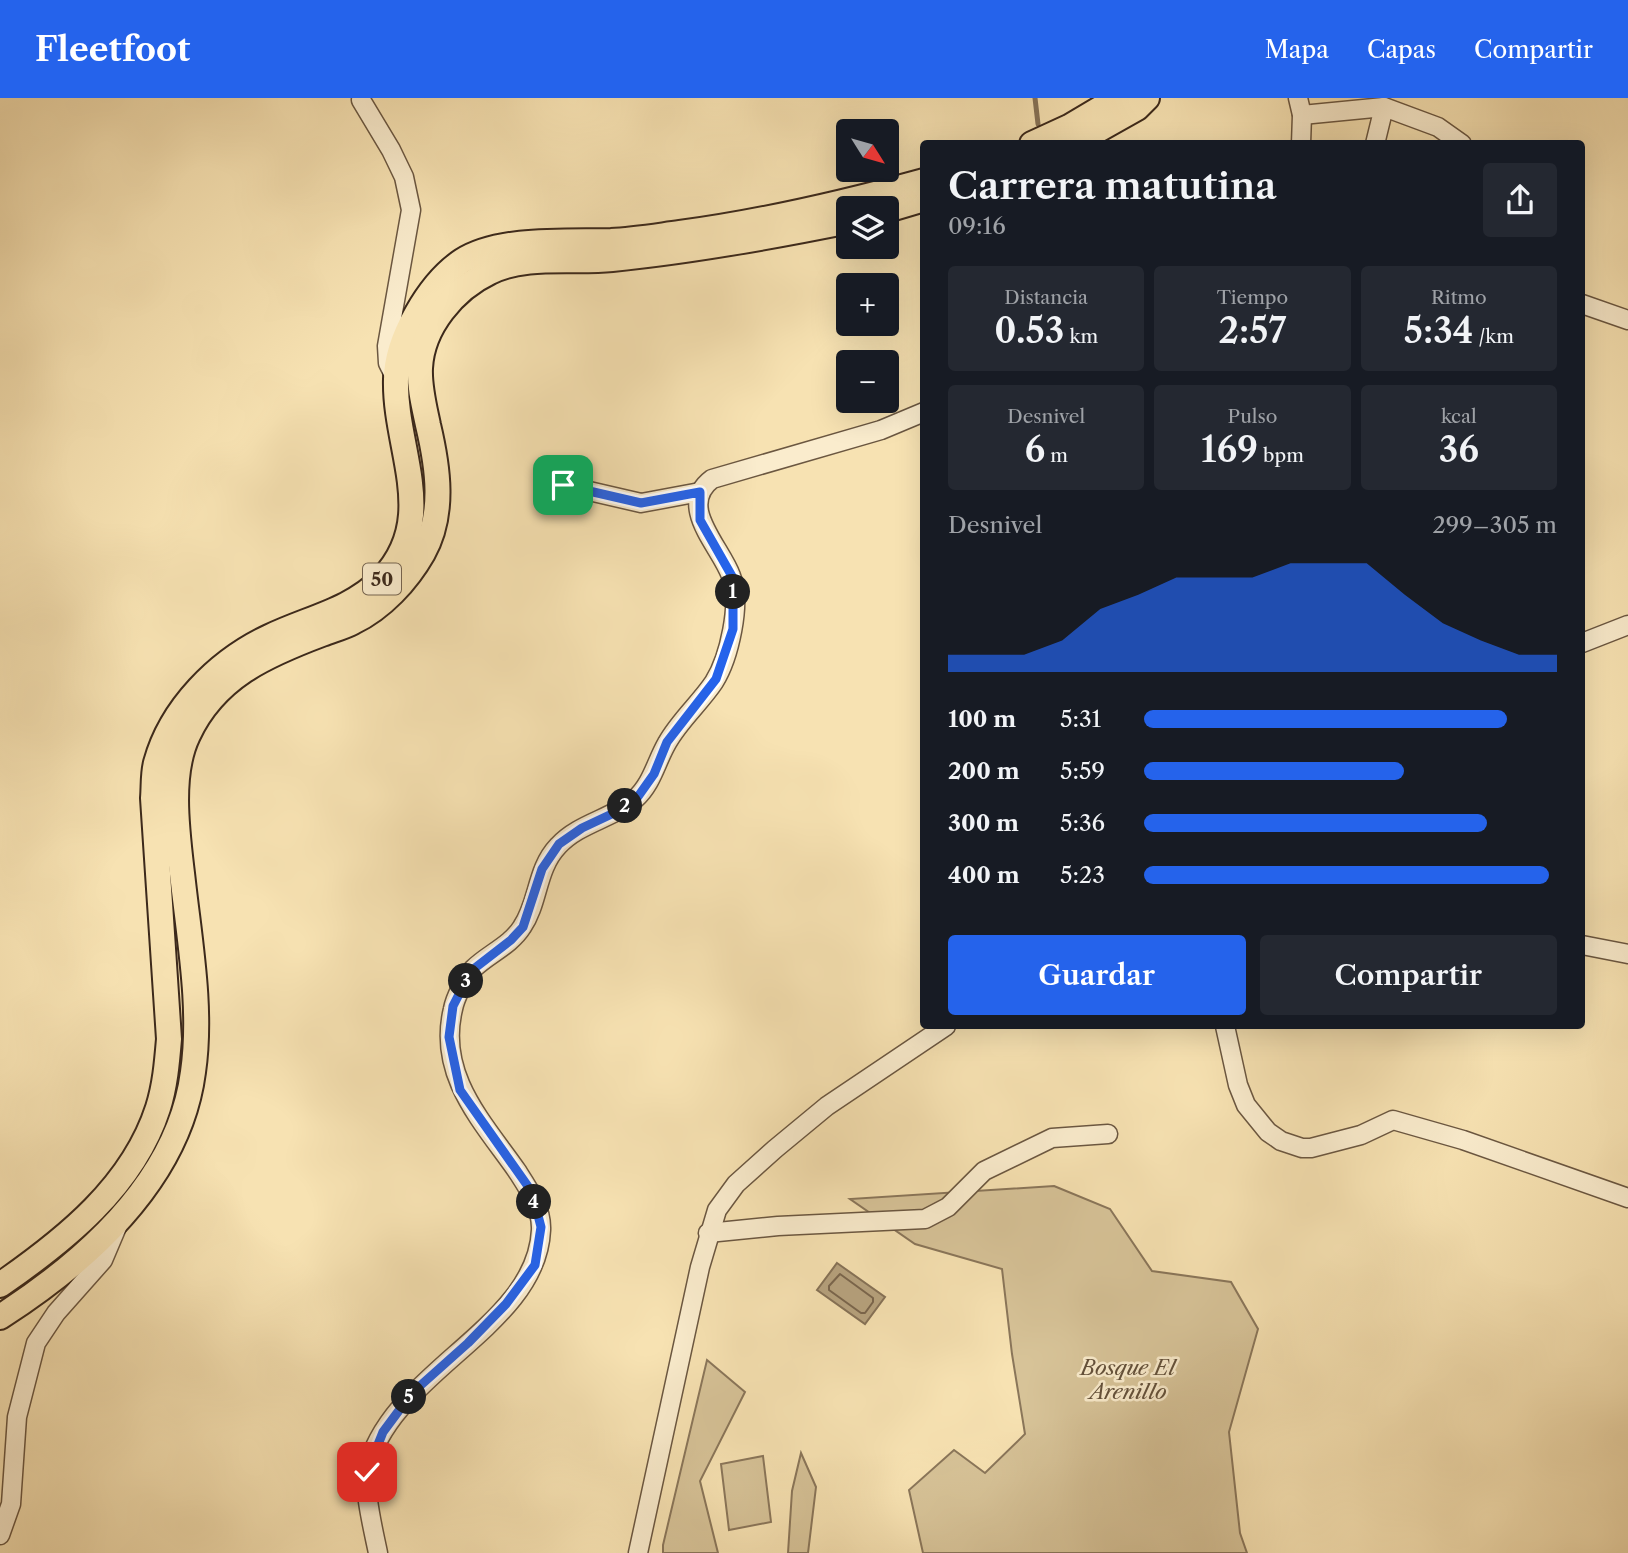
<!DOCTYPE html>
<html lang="es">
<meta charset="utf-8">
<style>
body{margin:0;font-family:"Libre Caslon Text",serif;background:#242831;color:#f1f3f6;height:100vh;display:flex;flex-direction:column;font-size:26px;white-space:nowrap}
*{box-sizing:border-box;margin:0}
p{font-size:23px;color:#9ea1a6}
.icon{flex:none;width:38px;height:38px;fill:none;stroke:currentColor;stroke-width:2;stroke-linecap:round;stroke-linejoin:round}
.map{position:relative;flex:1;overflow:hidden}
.panel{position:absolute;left:920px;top:42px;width:665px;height:889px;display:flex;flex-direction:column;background:#171b24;border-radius:7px;box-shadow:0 7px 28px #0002}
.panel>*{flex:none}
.needle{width:46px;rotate:127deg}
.fabs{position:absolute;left:836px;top:21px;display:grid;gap:14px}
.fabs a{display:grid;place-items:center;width:63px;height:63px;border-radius:7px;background:#171b24;box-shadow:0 7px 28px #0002;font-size:35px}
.pin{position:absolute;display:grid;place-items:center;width:60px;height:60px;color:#fff;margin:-30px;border-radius:14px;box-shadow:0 4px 10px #0006}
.km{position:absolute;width:35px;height:35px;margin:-18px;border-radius:50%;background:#222;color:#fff;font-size:19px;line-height:35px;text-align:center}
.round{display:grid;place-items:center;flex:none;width:74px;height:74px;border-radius:7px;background:#242831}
.head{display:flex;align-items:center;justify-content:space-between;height:119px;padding:0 28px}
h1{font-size:38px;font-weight:600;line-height:52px}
.metrics{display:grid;grid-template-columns:repeat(3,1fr);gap:10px;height:119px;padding:7px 28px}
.metrics div{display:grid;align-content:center;border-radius:7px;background:#242831;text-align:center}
.metrics b{font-size:35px;font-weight:600}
.metrics small{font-size:19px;font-weight:400}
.metrics p{font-size:19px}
.chart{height:196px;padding:14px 28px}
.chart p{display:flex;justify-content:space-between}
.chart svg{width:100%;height:126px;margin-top:7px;fill:#2563eb;opacity:.7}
.primary-button{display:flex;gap:14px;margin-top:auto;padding:14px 28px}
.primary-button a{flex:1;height:80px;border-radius:7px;background:#2563eb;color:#fff;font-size:28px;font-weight:600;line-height:80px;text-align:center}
.primary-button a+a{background:#242831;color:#f1f3f6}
ul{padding:0 28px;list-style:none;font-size:23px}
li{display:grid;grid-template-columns:112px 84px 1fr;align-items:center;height:52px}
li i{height:18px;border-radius:9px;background:#2563eb}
header{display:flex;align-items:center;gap:42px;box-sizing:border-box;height:98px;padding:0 35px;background:#2563eb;color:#fff}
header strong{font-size:33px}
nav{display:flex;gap:38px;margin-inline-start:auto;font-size:24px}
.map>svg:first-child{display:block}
.green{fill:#d7c398;stroke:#8a765a;stroke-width:2}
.water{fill:#b7a37f;stroke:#867257;stroke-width:2}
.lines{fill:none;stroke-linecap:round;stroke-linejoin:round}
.shore{stroke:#7a664d;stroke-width:2}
.stream{stroke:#867257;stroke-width:5}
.minor-casing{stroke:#6b5741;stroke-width:21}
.highway-casing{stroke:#3c291b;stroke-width:28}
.minor{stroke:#faeccd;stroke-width:18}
.highway{stroke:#f7e2b2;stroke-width:24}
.route-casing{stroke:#fff;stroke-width:14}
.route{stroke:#2563eb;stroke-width:9}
.labels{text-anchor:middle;stroke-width:5;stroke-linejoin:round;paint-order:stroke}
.shield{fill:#faeccd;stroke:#756450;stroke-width:2}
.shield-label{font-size:19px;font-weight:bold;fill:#3c291b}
.park-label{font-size:21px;font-style:italic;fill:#63503a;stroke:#faeccd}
</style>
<header>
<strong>Fleetfoot</strong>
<nav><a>Mapa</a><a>Capas</a><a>Compartir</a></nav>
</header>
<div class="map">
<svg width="1628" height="1455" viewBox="0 0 1628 1455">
<rect width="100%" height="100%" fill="#f7e2b2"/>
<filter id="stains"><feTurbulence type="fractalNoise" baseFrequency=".00286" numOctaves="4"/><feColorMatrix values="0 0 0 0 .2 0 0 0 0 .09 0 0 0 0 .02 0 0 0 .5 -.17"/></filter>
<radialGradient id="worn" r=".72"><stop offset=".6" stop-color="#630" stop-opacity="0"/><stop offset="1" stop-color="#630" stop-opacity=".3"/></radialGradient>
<g class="green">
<path d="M1054,1088L1110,1111L1152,1173L1231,1184L1258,1231L1229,1334L1240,1435L1247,1455H923L909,1392L954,1352L985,1375L1025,1336L1012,1256L1002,1171L915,1146L850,1101Z"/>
<path d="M707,1262L745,1294L700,1383L718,1455H663V1447Z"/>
<path d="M801,1355L816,1389L808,1455H788L792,1393Z"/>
<path d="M763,1358L771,1424L729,1432L721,1366Z"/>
</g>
<path class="water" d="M837,1165L885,1199L865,1226L817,1192Z"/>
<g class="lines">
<path class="shore" d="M840,1176L873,1200V1204L865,1215H861L829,1192V1188Z"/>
<path class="stream" d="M1035,0L1038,26"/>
<g class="minor-casing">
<g id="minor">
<path d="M1298,0L1302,17L1301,46"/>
<path d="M361,2L391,52L404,79L411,112L387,248L388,265L394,277"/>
<path d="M1302,17L1384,9L1438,29L1462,46"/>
<path d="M1375,46L1384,9"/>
<path d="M1582,206L1628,222"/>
<path d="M563,387L641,405L700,394"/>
<path d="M1582,545L1628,527"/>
<path d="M1582,847L1628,856"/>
<path d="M1225,928L1238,987L1246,1007L1268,1034L1281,1043L1302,1050H1311L1361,1037L1393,1022L1463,1042L1628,1100"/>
<path d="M708,1135L778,1128L925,1121L948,1109L984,1073L1052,1040L1108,1036"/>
<path d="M0,1437L11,1406L17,1319L36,1245L56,1215L103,1162L117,1129"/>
<path d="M378,1455C374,1435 363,1391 367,1372C389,1274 537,1230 541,1132C542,1110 528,1090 517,1073C482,1023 437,977 453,911C455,900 465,880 473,871C488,856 510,848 522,829C539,804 536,771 558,748C579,725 612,721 635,701C652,686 656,664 667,645C679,623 700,605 714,584C729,560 742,505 731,478C721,449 676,408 712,381L881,332L924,314"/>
<path d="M638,1455L700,1169L717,1112L736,1086L775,1051L827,1008L946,928"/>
</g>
</g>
<g class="highway-casing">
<g id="highway">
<path d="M1032,46L1069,29L1118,0"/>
<path d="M1073,46L1137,10L1147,0"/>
<path d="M887,112L924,101"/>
<path d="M0,1187C65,1142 133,1088 158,1010C165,988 167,965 169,941L153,700C154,689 153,676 156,665C171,610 218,563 269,539C308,520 350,513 382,481C440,420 394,352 396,281C396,242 429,185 462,163C499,139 568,144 611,143C633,142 657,138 680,135C762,124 844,105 924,83"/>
<path d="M0,1219C87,1163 179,1082 193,974C202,912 190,846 183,784C178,740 168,678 188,637C215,579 266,557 322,536C332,532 344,529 353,524C382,510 407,483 423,455C445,416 438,369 428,327C424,308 419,289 420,270C422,229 454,191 490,174C526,156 572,165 612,161C692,153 770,139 849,123"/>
</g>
</g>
<use href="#minor" class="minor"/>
<use href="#highway" class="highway"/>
</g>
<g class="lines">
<g class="route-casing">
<path id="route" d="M367,1374L383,1334L412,1295L468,1245L506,1206L535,1167L541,1129L532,1094L460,992L449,939L453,908L471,873L511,842L523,829L542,771L559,746L582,730L616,714L637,700L654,676L667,644L716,581L733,531V480L700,422V394L641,405L563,387"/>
</g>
<use href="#route" class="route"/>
</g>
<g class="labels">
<rect class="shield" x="363" y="465.5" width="38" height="31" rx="5"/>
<g class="shield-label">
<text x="382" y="488">50</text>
</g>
<g class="park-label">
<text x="1128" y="1277">Bosque El<tspan x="1128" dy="24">Arenillo</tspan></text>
</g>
</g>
<rect width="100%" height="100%" filter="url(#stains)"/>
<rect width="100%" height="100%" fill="url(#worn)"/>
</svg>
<div class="fabs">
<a><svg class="needle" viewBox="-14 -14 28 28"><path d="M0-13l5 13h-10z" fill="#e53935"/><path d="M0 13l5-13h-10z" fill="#9ea1a6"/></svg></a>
<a><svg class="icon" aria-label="layers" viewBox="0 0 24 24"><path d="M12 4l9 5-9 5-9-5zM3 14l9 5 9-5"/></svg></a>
<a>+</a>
<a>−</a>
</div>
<div class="pin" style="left:563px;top:387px;background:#1e9e55"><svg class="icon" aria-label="arrive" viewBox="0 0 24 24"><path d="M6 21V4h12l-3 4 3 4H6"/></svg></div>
<div class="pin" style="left:367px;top:1374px;background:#d93025"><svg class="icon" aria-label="check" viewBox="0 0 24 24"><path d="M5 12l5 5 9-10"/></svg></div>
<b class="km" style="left:733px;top:494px">1</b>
<b class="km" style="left:625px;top:708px">2</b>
<b class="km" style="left:466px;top:883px">3</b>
<b class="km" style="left:534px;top:1104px">4</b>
<b class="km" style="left:409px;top:1299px">5</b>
<section class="panel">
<div class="head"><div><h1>Carrera matutina</h1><p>09:16</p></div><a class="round"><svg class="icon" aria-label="share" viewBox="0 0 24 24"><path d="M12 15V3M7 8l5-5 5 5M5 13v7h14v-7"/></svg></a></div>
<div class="metrics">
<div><p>Distancia</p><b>0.53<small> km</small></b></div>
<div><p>Tiempo</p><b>2:57</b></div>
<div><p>Ritmo</p><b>5:34<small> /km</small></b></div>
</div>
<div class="metrics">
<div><p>Desnivel</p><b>6<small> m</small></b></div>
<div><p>Pulso</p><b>169<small> bpm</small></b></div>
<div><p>kcal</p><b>36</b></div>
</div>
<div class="chart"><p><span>Desnivel</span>299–305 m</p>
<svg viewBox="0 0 160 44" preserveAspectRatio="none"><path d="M0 44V38L10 38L20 38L30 33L40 22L50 17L60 11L70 11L80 11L90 6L100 6L110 6L120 17L130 27L140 33L150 38L160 38V44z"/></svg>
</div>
<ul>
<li><b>100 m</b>5:31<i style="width:88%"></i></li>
<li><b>200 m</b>5:59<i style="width:63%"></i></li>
<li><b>300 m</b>5:36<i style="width:83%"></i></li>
<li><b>400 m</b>5:23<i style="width:98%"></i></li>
</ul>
<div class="primary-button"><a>Guardar</a><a>Compartir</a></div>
</section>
</div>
